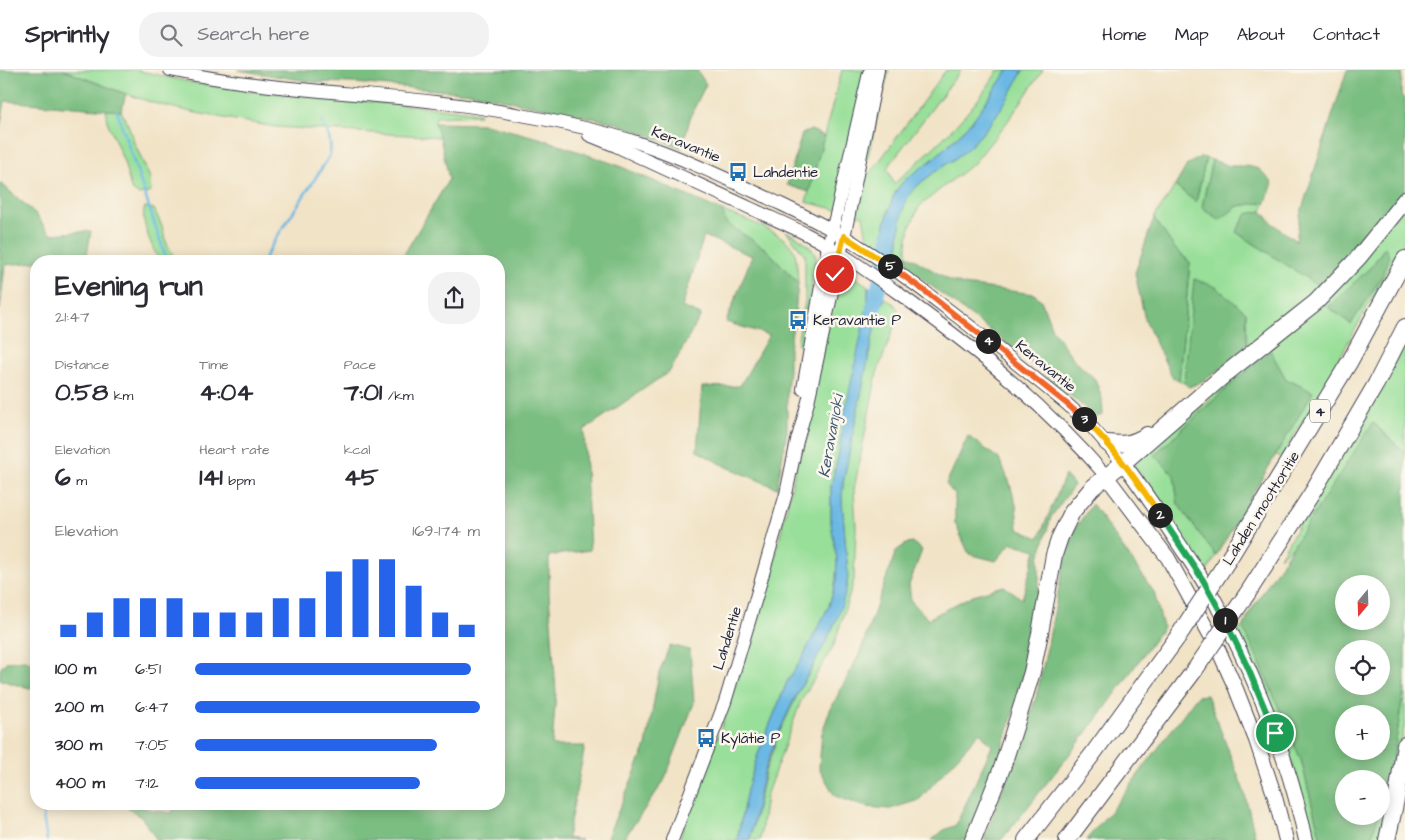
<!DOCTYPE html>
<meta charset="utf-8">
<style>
body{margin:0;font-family:"Architects Daughter",sans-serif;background:#f2f2f3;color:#2b2b33;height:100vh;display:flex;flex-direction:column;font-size:19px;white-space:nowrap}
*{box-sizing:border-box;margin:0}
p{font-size:16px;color:#7c7c81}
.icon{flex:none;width:28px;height:28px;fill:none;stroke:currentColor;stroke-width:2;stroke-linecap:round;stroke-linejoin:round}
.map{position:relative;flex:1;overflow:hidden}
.panel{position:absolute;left:30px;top:185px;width:475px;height:555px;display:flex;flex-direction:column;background:#fff;border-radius:20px;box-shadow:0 2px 12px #0003}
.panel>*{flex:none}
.needle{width:32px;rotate:199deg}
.tools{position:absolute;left:1335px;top:505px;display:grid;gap:10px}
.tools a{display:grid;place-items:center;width:55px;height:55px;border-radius:50%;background:#fff;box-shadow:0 2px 12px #0003;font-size:25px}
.pin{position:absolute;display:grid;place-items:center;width:42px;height:42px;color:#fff;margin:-21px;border:2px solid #fff;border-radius:50%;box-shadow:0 1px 5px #0007}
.km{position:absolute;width:25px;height:25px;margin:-12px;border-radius:50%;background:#222;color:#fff;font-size:14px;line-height:25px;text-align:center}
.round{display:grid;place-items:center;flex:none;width:52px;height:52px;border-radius:20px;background:#f2f2f3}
.overview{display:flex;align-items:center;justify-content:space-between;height:85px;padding:0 25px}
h1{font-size:28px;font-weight:700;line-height:38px}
.metrics{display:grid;grid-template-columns:repeat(3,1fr);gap:8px;height:85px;padding:5px 25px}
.metrics div{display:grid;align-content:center}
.metrics b{font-size:25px;font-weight:700}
.metrics small{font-size:14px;font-weight:400}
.metrics p{font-size:14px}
.chart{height:140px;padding:10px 25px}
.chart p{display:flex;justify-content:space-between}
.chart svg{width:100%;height:90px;margin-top:5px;stroke:#2563eb;stroke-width:6}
ul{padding:0 25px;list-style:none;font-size:16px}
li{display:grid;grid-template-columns:80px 60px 1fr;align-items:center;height:38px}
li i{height:12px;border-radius:6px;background:#2563eb}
header{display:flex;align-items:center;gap:30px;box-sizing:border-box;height:70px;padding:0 25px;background:#fff;border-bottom:1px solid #e1e1e2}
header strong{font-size:24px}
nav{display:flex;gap:28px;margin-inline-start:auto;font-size:18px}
.search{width:350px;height:45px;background:#f2f2f3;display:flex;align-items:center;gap:12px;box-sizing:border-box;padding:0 18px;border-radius:20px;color:#7c7c81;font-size:19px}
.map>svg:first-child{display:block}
.green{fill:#98df99;stroke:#5d806a;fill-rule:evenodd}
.forest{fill:#7abe81;stroke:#4e705e;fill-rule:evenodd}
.water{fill:#6bb8e4;stroke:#466d90}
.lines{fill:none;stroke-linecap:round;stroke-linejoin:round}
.stream{stroke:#6bb8e4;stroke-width:2.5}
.river{stroke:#6bb8e4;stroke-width:15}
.secondary-casing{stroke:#413f50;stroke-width:14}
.primary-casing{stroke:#413f50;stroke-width:16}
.motorway-casing{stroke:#413f50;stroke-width:18}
.secondary{stroke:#fff;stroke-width:12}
.primary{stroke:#fff;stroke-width:14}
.motorway{stroke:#fff;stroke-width:16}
.motorway-bridge-casing{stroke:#413f50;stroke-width:18;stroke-linecap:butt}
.motorway-bridge{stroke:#fff;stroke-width:16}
.split-1-casing{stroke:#fff;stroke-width:10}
.split-2-casing{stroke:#fff;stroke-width:10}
.split-3-casing{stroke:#fff;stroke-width:10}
.split-4-casing{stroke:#fff;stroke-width:10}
.split-5-casing{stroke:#fff;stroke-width:10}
.split-6-casing{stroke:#fff;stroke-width:10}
.split-1{stroke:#22a559;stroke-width:6}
.split-2{stroke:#22a559;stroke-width:6}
.split-3{stroke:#f5b400;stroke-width:6}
.split-4{stroke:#f0652b;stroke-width:6}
.split-5{stroke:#f0652b;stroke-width:6}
.split-6{stroke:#f5b400;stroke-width:6}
.labels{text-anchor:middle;stroke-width:5;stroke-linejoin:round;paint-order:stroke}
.shield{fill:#fbf7ec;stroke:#636270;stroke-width:1}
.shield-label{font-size:14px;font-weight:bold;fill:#22223b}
.street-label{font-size:15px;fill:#22223b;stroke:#fbf7ec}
.poi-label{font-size:15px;fill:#22223b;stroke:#fbf7ec;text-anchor:start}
.water-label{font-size:16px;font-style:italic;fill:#3c5676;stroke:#fbf7ec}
</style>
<header>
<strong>Sprintly</strong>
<div class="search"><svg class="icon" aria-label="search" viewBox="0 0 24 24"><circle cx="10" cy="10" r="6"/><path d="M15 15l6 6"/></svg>Search here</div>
<nav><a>Home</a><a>Map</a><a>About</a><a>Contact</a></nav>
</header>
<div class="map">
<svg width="1405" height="770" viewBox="0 0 1405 770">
<rect width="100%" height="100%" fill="#fbf7ec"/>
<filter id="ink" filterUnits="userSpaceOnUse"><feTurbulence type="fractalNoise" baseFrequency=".02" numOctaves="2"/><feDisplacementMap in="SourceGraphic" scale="10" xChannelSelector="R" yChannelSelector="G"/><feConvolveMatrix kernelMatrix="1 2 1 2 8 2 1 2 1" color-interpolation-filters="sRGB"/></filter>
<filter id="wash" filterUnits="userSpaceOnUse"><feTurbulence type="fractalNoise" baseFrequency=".0096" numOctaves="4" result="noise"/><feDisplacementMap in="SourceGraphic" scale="20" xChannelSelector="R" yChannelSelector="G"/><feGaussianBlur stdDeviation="1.12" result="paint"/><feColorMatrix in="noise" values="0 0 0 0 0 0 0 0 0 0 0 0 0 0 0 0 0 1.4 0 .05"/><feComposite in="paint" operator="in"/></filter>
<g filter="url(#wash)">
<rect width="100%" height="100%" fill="#f1e3c6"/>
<g class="green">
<path d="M63,0H136L199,14L250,21L439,38L479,43L480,45L436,47L435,53L440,67L275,57L196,43L157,34L126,24Z"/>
<path d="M842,0H889L865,98L870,104L946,0H961L887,98L894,114C932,79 972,45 998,0H1008L976,46L960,64L932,90L906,109L898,118L893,127L885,154L883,171L881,177L867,168L863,146L806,132Z"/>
<path d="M1023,0H1043L1008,51L974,93L938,121L919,137L910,157L907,174V185L909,195L898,188C899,170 899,144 908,127C918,110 949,94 965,81C989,59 1009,29 1023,0Z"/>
<path d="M106,40L121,41L128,54L134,72L150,108L151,122L139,125L131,119L124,92L107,51Z"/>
<path d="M1206,88L1212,90L1202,137L1219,150L1238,136L1266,132L1262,141L1247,144L1236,162L1319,216L1247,275L1246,242L1195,209L1184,313L1179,311L1190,192L1176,180L1154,148L1175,116L1196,132Z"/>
<path d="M145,137L154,139L162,156L166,172L176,191H159C153,178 139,150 145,137Z"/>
<path d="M1405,137V168L1325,315L1281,387L1275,384L1313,322L1286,309L1270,281L1228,317L1154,385L1174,405L1178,434L1216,486L1206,503L1162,433L1135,397L1134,392L1206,333L1227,309ZM1385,177L1381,208L1351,254L1328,237L1371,197Z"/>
<path d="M722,141C741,148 783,161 793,179C798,188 797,203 798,213L768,181L725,153Z"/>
<path d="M786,161C798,168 812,173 816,188L801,277L797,274L805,232V185Z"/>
<path d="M846,203L856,208L868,216V232L838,387L831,415V453L837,490L836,510L829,536L801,590L787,612L758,684L747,720L737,770H679L724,650L774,491L812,329L838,204Z"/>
<path d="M885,228L894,234L899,241L898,246L877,303L854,419L856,457L854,510L834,575L801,631L766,726L760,770H750L765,702L780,661L802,615L812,599L847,516L848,506L842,431L843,413L877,245Z"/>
<path d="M1405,273V290L1403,294L1405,296V383L1374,353L1293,476L1280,487Z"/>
<path d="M1243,558L1259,591L1301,690L1321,770H1313L1298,710L1277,650L1238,559Z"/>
<path d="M1405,613V653L1385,751L1378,770H1369L1378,746H1381V736L1392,696Z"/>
</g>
<g class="forest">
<path d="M0,0H63L126,24L121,41L5,31L0,57Z"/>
<path d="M238,0H697L706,14L691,45L682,78L616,53L472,23L354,13L313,12Z"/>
<path d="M1347,0H1399L1402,1L1401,25L1405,29V119L1370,164L1319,216L1236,162L1247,144L1262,141L1273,154L1296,171L1300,145Z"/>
<path d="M435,53L485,54L539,68L617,95L722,141L726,153L766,179L798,213L795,244L789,279V300L787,320V361L777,418L727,397L697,381L702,317L740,316L769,265L726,252L752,186L704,166L682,237L701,245L670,301L584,360L590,480L549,486V524L556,622L552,676H585L567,768L581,770H157L142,748L123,734H132L151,740L171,743L178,734H499V191H400L449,109L440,67Z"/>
<path d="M811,60L824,66L809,122L787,115L802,64Z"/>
<path d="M1200,87L1206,88L1196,132L1175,116L1187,95Z"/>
<path d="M1212,90L1230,96H1247L1259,99L1273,113L1266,132L1238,136L1219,150L1202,137Z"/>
<path d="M0,113L35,143L50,164L91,161L86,191H36V192L5,195L0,239Z"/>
<path d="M1154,148L1176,180L1190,192L1179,311L1172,307L1145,250L1135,203Z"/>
<path d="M1385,177L1389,186L1381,208L1351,254L1328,237L1371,197Z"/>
<path d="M907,185L949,210L964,215L1034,224L1041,230L1052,259L1075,291L1095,309L1102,328L1103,345L1096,347L1008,274L909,199Z"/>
<path d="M1194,209L1216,217L1246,242L1247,275C1228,293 1214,308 1189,317L1184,313Z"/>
<path d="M1270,280L1286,309L1313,322L1216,486L1178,434L1174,405L1154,385L1228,317Z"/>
<path d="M1373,353L1405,383V613L1392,696L1381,736V709H1344V746H1378L1371,768L1369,770H1321L1301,690L1259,591L1243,558L1250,542ZM1344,514H1381V551H1344ZM1344,579H1381V616H1344ZM1344,644H1381V681H1344Z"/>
<path d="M968,366L999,389L1009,411L1016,435L1018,459L1039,468L1065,405L1074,415L1051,447L1039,488V512L1036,553L1020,621L999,690L967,770H932L944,760L956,755L992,676L980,662L919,730L890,739L866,737L835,726L819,698L822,663L830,640L859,585L896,481L906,474L913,473L922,480L909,515L911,531L928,549L973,525L1004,516L1022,529L1036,480L1011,473L996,491L969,484L955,453V425L946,414Z"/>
<path d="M1092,434L1154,522L1163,557L1099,647L1012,757L1001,770H984L1036,628L1046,583L1064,493L1075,459Z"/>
<path d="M670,575L690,580L694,633L664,711L623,770H606L646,676L659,603Z"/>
<path d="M24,590L36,593V615L30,618L10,613L0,609V599L6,592Z"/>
<path d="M1207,625L1244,721L1256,770H1086L1114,737L1197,626Z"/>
</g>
<g class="water">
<path d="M1008,0H1023C1009,29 989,59 965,81C949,94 918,110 908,127C899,144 899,170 898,188L881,177L883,171L885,154L893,127L898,118L906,109L932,90L960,64L976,46Z"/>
<path d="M868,216L885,228L877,245L843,413L842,431L848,506C843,555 810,595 790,638C780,659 771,681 764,702C758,724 755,748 750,770H737L747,720L758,684L787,612L801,590L829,536L836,511L837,490L831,453V415L838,387L845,341L868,232Z"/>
</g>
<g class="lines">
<g class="stream">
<path d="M117,41L167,191"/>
<path d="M263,191L277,167L329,87C333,74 328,62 322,51"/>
<path d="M36,643L33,665L36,704"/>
<path d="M41,734L47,770"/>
</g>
<path class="river" d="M873,242L891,162"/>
</g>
</g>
<g filter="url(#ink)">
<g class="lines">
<g class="secondary-casing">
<g id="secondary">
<path d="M170,0C285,25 405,22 521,45C560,52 599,60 636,72C681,87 725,108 768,128C799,143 830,157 859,176C898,200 934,229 971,257C1003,283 1035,308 1067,334L1089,354L1123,393"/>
<path d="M589,65L616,76C660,97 705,117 750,138C769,147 789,155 808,165C844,183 877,208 909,231C982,284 1047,337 1106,406"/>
<path d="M803,319L828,176L837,141L869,3"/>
<path d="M672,770L725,632L751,545L786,424L797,371L808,332L849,144L878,0"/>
</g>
</g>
<g class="primary-casing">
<g id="primary">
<path d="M1123,393C1143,419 1161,447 1179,474C1193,495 1208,516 1219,539C1257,611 1289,690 1306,770"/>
<path d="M1106,406L1168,488L1218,579L1236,619L1256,670L1275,727L1286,770"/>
</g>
</g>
<g class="motorway-casing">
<g id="motorway">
<path d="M1107,373C1125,375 1132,374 1147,365"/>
<path d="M1228,490L1350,291L1405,189"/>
<path d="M1247,524L1314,420L1376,314L1405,257"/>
<path d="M973,770L1002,698L1022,635L1032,602L1040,563L1054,485L1060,467L1072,442L1092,418L1123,393L1223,306L1316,232L1359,187L1405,130"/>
<path d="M1026,770L1092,685L1177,568"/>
<path d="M1067,770L1194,601"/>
<path d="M1387,770L1397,725L1405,675"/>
</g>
</g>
<use href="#secondary" class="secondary"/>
<use href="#primary" class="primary"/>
<use href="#motorway" class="motorway"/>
<g class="motorway-bridge-casing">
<g id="motorway-bridge">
<path d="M1177,568L1228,490"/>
<path d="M1194,601L1247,524"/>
</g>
</g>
<use href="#motorway-bridge" class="motorway-bridge"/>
</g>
</g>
<g class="lines" filter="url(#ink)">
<g class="split-1-casing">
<path id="split-1" d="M1225,550L1248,598L1275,663"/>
</g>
<g class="split-2-casing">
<path id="split-2" d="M1160,445L1203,510L1225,550"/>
</g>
<g class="split-3-casing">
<path id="split-3" d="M1084,349C1114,377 1137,411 1160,445"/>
</g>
<g class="split-4-casing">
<path id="split-4" d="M988,271L1067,334L1084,349"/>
</g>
<g class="split-5-casing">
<path id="split-5" d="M890,196L926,222L988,271"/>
</g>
<g class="split-6-casing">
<path id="split-6" d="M835,204L844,166L890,196"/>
</g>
<use href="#split-1" class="split-1"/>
<use href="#split-2" class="split-2"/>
<use href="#split-3" class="split-3"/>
<use href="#split-4" class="split-4"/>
<use href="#split-5" class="split-5"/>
<use href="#split-6" class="split-6"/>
</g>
<defs>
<g id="bus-bare" transform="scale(1.5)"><path d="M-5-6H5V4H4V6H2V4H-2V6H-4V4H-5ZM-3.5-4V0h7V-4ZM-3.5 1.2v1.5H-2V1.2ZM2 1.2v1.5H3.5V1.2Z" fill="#1f6fb2" stroke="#fbf7ec" stroke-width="2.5" paint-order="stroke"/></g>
</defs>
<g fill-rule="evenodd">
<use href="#bus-bare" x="738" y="102"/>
<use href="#bus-bare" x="798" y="250"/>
<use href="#bus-bare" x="706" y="668"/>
</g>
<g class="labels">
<rect class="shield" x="1310" y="329.5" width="20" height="23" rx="4"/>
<g class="shield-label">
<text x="1320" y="346">4</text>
</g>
<g class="street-label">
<text transform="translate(686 74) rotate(22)" y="5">Keravantie</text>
<text transform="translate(1046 296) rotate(39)" y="5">Keravantie</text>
<text transform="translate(1261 438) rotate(-58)" y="5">Lahden moottoritie</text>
<text transform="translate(727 568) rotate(-73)" y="5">Lahdentie</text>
</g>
<g class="poi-label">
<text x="753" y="107">Lahdentie</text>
<text x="813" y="255">Keravantie P</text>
<text x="721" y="673">Kylätie P</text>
</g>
<g class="water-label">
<text transform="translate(830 366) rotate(-80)" y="6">Keravanjoki</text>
</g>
</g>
</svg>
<div class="tools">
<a><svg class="needle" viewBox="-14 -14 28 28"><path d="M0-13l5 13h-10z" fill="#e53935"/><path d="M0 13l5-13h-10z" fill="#7c7c81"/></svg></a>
<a><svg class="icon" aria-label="locate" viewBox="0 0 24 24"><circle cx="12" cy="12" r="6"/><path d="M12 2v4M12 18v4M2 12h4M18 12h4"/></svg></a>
<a>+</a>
<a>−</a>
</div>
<div class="pin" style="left:1275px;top:663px;background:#1e9e55"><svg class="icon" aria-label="arrive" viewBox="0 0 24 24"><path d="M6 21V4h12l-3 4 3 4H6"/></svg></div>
<div class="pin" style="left:835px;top:204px;background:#d93025"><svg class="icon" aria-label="check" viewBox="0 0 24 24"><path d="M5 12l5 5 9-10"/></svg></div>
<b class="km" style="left:1225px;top:550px">1</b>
<b class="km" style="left:1160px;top:445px">2</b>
<b class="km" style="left:1084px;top:349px">3</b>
<b class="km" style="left:988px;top:271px">4</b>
<b class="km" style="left:890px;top:196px">5</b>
<section class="panel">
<div class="overview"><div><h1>Evening run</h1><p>21:47</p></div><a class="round"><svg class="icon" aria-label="share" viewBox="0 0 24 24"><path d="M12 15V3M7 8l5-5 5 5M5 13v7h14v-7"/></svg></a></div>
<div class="metrics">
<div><p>Distance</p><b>0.58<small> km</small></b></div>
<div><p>Time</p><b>4:04</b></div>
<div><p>Pace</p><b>7:01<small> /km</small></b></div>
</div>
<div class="metrics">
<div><p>Elevation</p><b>6<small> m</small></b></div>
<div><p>Heart rate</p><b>141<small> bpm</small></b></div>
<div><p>kcal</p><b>45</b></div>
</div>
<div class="chart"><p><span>Elevation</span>169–174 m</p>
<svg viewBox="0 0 160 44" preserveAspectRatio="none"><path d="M5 44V38M15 44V32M25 44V25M35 44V25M45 44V25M55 44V32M65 44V32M75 44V32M85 44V25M95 44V25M105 44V12M115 44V6M125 44V6M135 44V19M145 44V32M155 44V38"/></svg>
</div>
<ul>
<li><b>100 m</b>6:51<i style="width:97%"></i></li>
<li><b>200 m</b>6:47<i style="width:100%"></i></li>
<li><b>300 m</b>7:05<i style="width:85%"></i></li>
<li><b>400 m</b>7:12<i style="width:79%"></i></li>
</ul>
</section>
</div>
